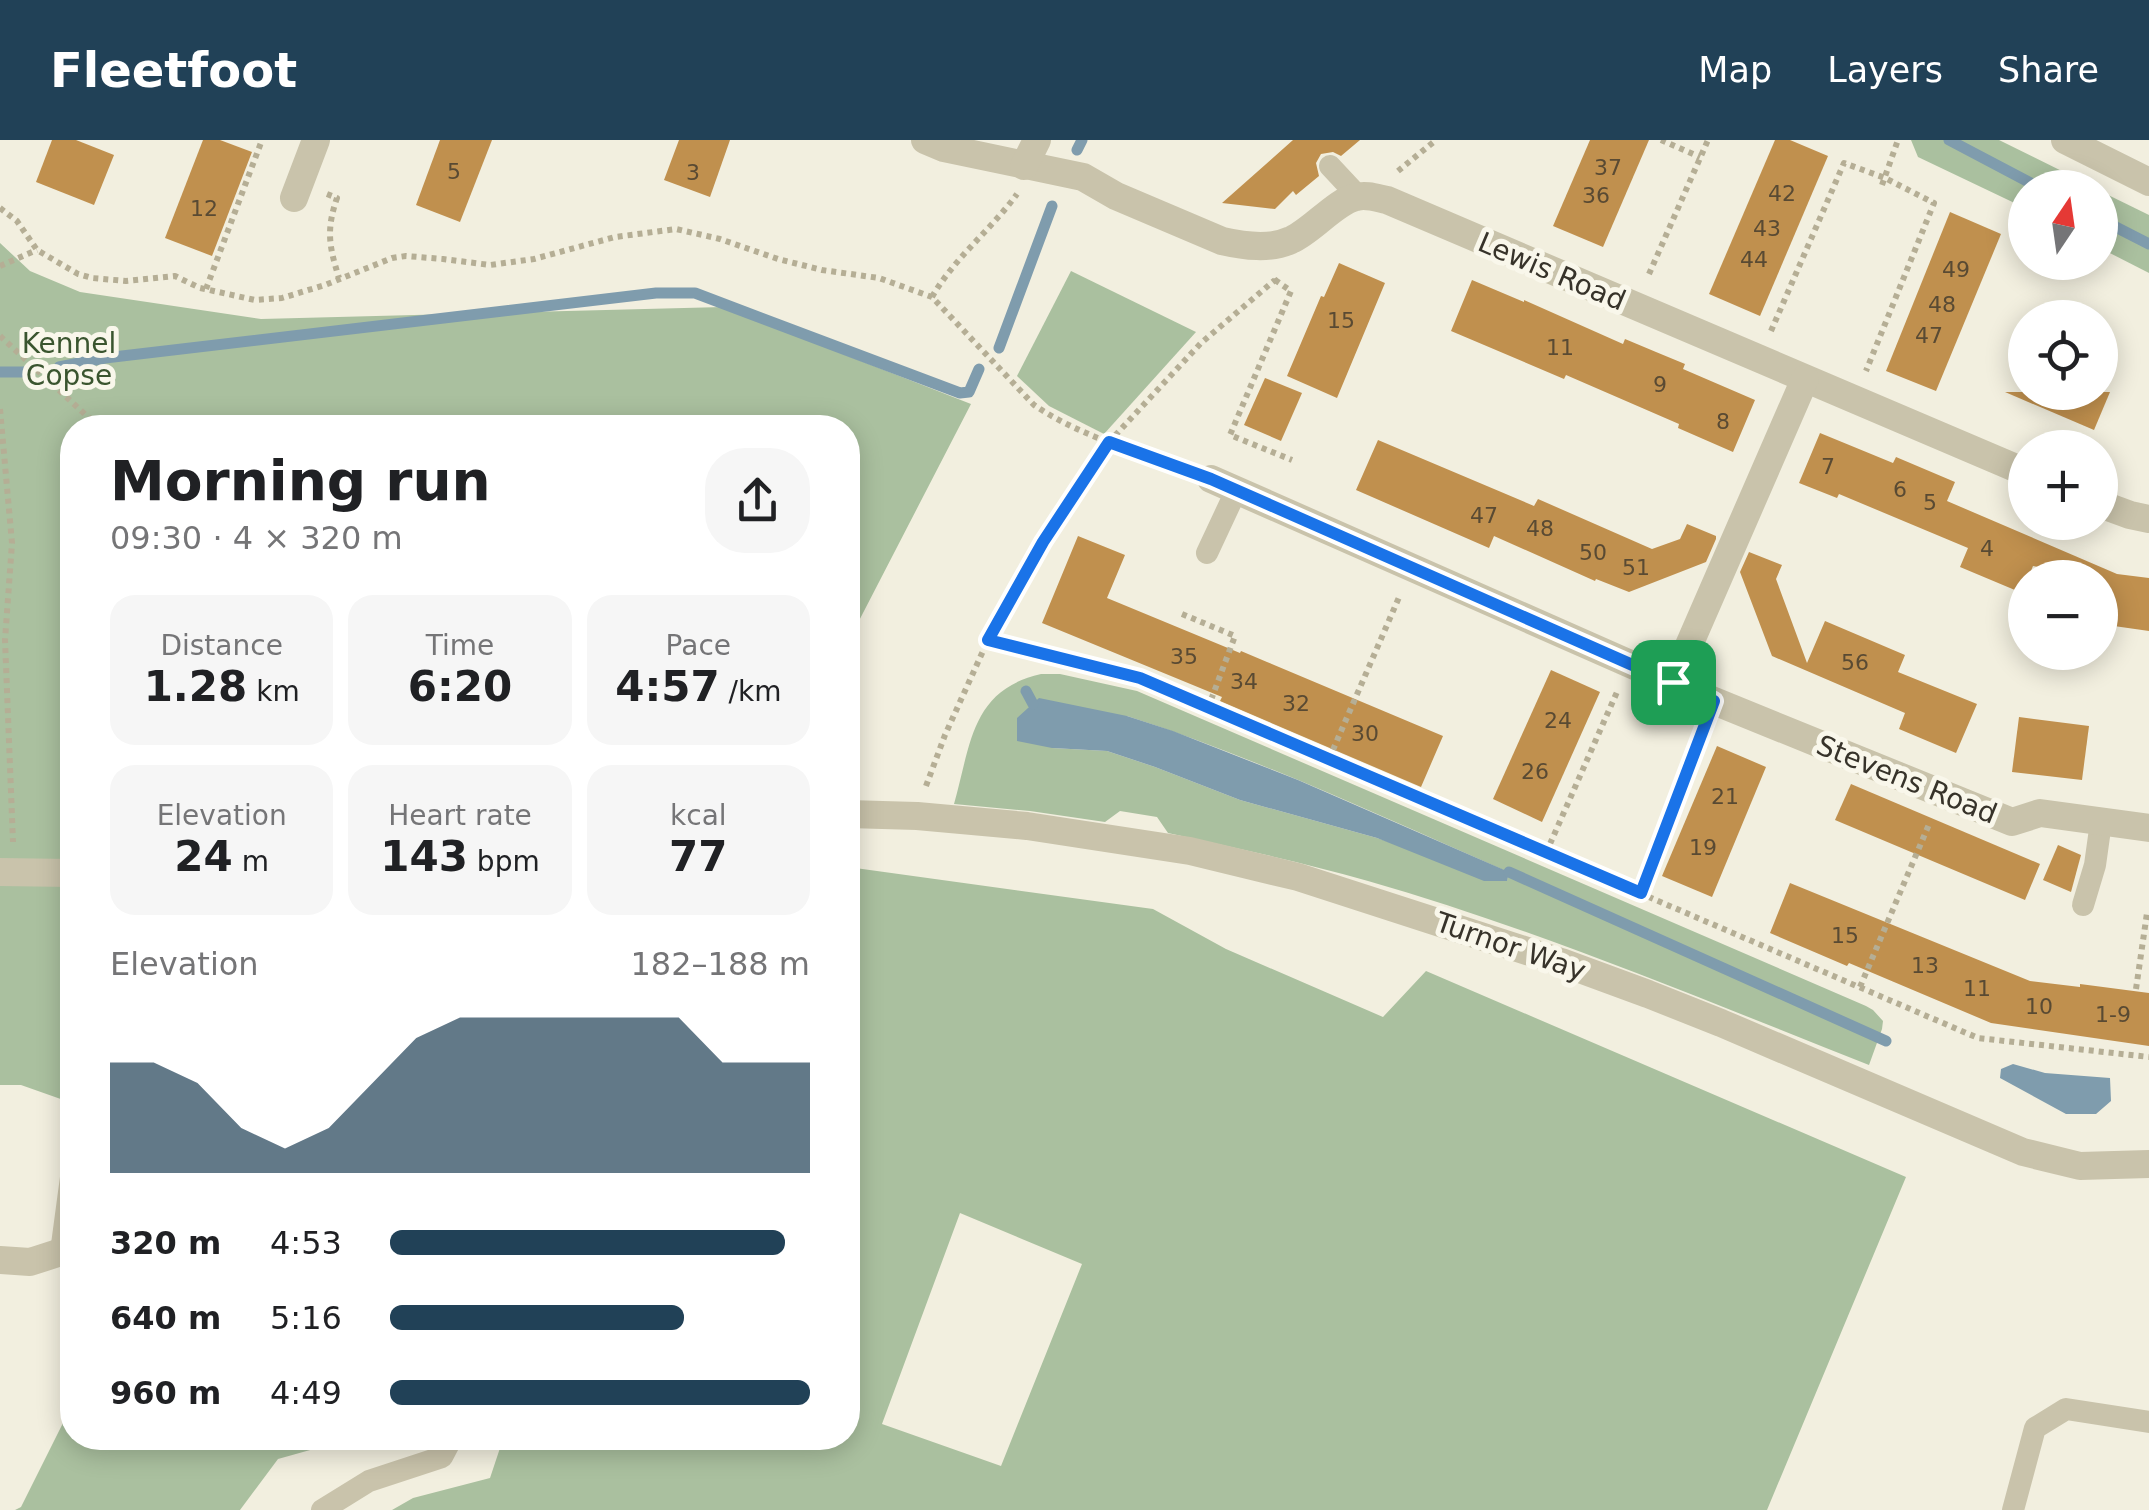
<!DOCTYPE html>
<meta charset="utf-8">
<style>
body{margin:0;font-family:"DejaVu Sans",sans-serif;background:#f6f6f6;color:#202124;height:100vh;display:flex;flex-direction:column;font-size:38px;white-space:nowrap}
*{box-sizing:border-box;margin:0}
p{font-size:32px;color:#757577}
.icon{flex:none;width:55px;height:55px;fill:none;stroke:currentColor;stroke-width:2;stroke-linecap:round;stroke-linejoin:round}
.map{position:relative;flex:1;overflow:hidden}
.drawer{position:absolute;left:60px;top:275px;width:800px;height:1035px;display:flex;flex-direction:column;background:#fff;border-radius:40px;box-shadow:0 5px 25px #0003}
.drawer>*{flex:none}
.needle{width:65px;rotate:13deg}
.fabs{position:absolute;left:2008px;top:30px;display:grid;gap:20px}
.fabs a{display:grid;place-items:center;width:110px;height:110px;border-radius:50%;background:#fff;box-shadow:0 5px 25px #0003;font-size:50px}
.pin{position:absolute;display:grid;place-items:center;width:85px;height:85px;color:#fff;margin:-42px;border-radius:20px;box-shadow:0 5px 15px #0006}
.round{display:grid;place-items:center;flex:none;width:105px;height:105px;border-radius:40px;background:#f6f6f6}
.overview{display:flex;align-items:center;justify-content:space-between;height:170px;padding:0 50px}
h1{font-size:55px;font-weight:700;line-height:75px}
.metrics{display:grid;grid-template-columns:repeat(3,1fr);gap:15px;height:170px;padding:10px 50px}
.metrics div{display:grid;align-content:center;border-radius:25px;background:#f6f6f6;text-align:center}
.metrics b{font-size:42px;font-weight:700}
.metrics small{font-size:28px;font-weight:400}
.metrics p{font-size:28px}
.chart{height:280px;padding:20px 50px}
.chart p{display:flex;justify-content:space-between}
.chart svg{width:100%;height:180px;margin-top:10px;fill:#214157;opacity:.7}
ul{padding:0 50px;list-style:none;font-size:32px}
li{display:grid;grid-template-columns:160px 120px 1fr;align-items:center;height:75px}
li i{height:25px;border-radius:12px;background:#214157}
header{display:flex;align-items:center;gap:60px;box-sizing:border-box;height:140px;padding:0 50px;background:#214157;color:#fff}
header strong{font-size:48px}
nav{display:flex;gap:55px;margin-inline-start:auto;font-size:35px}
.map>svg:first-child{display:block}
.green{fill:#aac09f;fill-rule:evenodd}
.water{fill:#7f9cad}
.lines{fill:none;stroke-linecap:round;stroke-linejoin:round}
.stream{stroke:#7f9cad;stroke-width:11}
.building{fill:#c0904e}
.path{stroke:#b5ae95;stroke-width:6;stroke-dasharray:5 5;stroke-linecap:butt}
.service{stroke:#c9c3ab;stroke-width:22}
.minor{stroke:#c9c3ab;stroke-width:28}
.route-casing{stroke:#fff;stroke-width:20}
.route{stroke:#1a73e8;stroke-width:12}
.labels{text-anchor:middle;stroke-width:10;stroke-linejoin:round;paint-order:stroke}
.number-label{font-size:22px;fill:#594a33}
.street-label{font-size:28px;fill:#37332a;stroke:#f9f7eb}
.park-label{font-size:28px;fill:#3a552f;stroke:#f9f7eb}
</style>
<header>
<strong>Fleetfoot</strong>
<nav><a>Map</a><a>Layers</a><a>Share</a></nav>
</header>
<div class="map">
<svg width="2149" height="1370" viewBox="0 0 2149 1370">
<rect width="100%" height="100%" fill="#f2efdf"/>
<g class="green">
<path d="M1911,0H1999L2094,47L2025,48V68L1918,17Z"/>
<path d="M2100,51L2149,75V133L2100,108Z"/>
<path d="M0,103L30,131L80,152L261,179L723,167L971,264L848,502V288H72V963L21,945H0Z"/>
<path d="M1071,131L1196,192L1104,294L1049,266L1017,236Z"/>
<path d="M1041,534H1060L1137,551L1866,866L1873,870L1883,881L1882,889L1869,925C1704,860 1539,790 1368,741C1302,722 1235,708 1168,693L1157,677L1120,671L1105,682L1030,671L954,664C971,604 971,550 1041,534ZM1127,576C1257,618 1383,677 1508,732L1507,741L1377,698L1240,660L1155,627L1107,611L1052,608Z"/>
<path d="M848,727L1153,769L1226,809L1383,877L1426,831L1906,1037L1767,1370H392L413,1358L490,1338L503,1299L499,1298H848ZM960,1073L1082,1124L1001,1326L882,1284Z"/>
<path d="M72,1265V1298H378L328,1305L278,1319L240,1370H15L21,1367Z"/>
</g>
<g class="water">
<path d="M1039,558L1127,576L1173,591L1298,640L1509,732L1507,741H1484L1377,698L1240,660L1155,627L1107,611L1052,608L1017,601V578Z"/>
<path d="M2013,924L2045,933L2110,938L2111,961L2096,974H2066L2000,938L2001,929Z"/>
</g>
<g class="lines">
<g class="stream">
<path d="M1949,0L2040,48"/>
<path d="M1077,10L1082,0"/>
<path d="M2100,79L2149,104"/>
<path d="M999,208L1052,66"/>
<path d="M59,227L105,218L656,153H695L960,253L969,252L979,229"/>
<path d="M0,232H29"/>
<path d="M1026,551L1033,564"/>
<path d="M1509,732L1886,901"/>
</g>
</g>
<g class="building">
<path d="M52,0H76L114,15L94,65L36,42Z"/>
<path d="M203,0H220L252,12L212,116L165,98Z"/>
<path d="M440,0H492L460,82L416,65Z"/>
<path d="M679,0H730L710,57L664,40Z"/>
<path d="M1293,0H1360L1341,16L1333,12L1321,14L1316,23L1319,36L1296,55L1293,51L1275,69L1222,63Z"/>
<path d="M1590,0H1649L1603,107L1553,86Z"/>
<path d="M1775,0H1790L1828,16L1760,176L1709,154Z"/>
<path d="M1950,72L2001,94L1936,251L1886,231Z"/>
<path d="M1339,123L1385,143L1337,258L1287,236L1321,156L1324,157Z"/>
<path d="M1472,140L1524,162V160L1623,204L1625,199L1656,212L1685,224L1683,229L1755,260L1733,312L1678,288L1679,284L1566,235L1564,239L1451,191Z"/>
<path d="M1265,238L1302,253L1281,301L1244,285Z"/>
<path d="M2005,252H2110L2094,290Z"/>
<path d="M1820,293L1893,323L1896,317L1955,342L1947,361L2117,434L2149,438V491L2100,484V438H2037L2038,427L2033,426L2028,438H2025L2022,453L1960,427L1968,408L1839,354L1837,358L1799,343Z"/>
<path d="M1378,300L1534,366L1538,359L1652,409L1680,399L1687,384L1716,396V399L1706,422L1629,452L1596,439L1595,441L1494,396L1489,408L1356,350Z"/>
<path d="M1078,396L1125,415L1107,458L1240,513L1241,511L1267,522L1443,596L1421,647L1220,561L1222,557L1042,483Z"/>
<path d="M1749,412L1782,425L1776,439L1807,523L1825,481L1905,515L1898,532L1977,564L1956,613L1899,589L1905,573L1772,516L1740,432Z"/>
<path d="M1551,530L1600,552L1542,682L1493,659Z"/>
<path d="M2019,577L2089,586L2082,640L2012,632Z"/>
<path d="M1717,606L1766,627L1712,757L1662,736Z"/>
<path d="M1851,644L2040,724L2025,760L1835,680Z"/>
<path d="M2058,705L2081,715L2071,752L2043,740Z"/>
<path d="M1790,743L2030,841L2080,847V844L2149,853V906L1991,883L1849,823L1847,826L1770,793Z"/>
</g>
<g class="lines">
<g class="path">
<path d="M1661,0L1700,17"/>
<path d="M1398,31L1436,0"/>
<path d="M1882,45L1898,0"/>
<path d="M327,54L337,58C326,90 329,106 339,138"/>
<path d="M0,68L17,81L37,110L78,134L92,138L126,141L175,136L200,148L255,160L282,158L325,145L392,118L406,116L443,119L490,125L534,119L615,97L676,89L720,99L778,119L822,130L879,138L932,157L1034,265C1078,295 1134,311 1185,330"/>
<path d="M0,126L37,110"/>
<path d="M1649,134L1708,0"/>
<path d="M1275,140L1291,151L1230,295L1292,320"/>
<path d="M206,149L262,0"/>
<path d="M932,157C955,117 991,90 1017,54"/>
<path d="M1771,191L1844,23L1885,38L1934,63L1866,231"/>
<path d="M0,196L100,288"/>
<path d="M0,269L12,403L5,500L13,702"/>
<path d="M1182,474L1235,496L1208,568"/>
<path d="M988,500L1140,539L1978,898L2149,917"/>
<path d="M1329,619L1400,455"/>
<path d="M926,646L945,595L988,500L1043,402L1109,302L1201,203L1275,140L1273,136"/>
<path d="M1546,713L1617,552"/>
<path d="M1641,753L1703,590"/>
<path d="M1860,847L1930,682"/>
<path d="M2136,849L2147,773"/>
</g>
<g class="service">
<path d="M1330,26L1358,56"/>
<path d="M1207,413L1236,351"/>
<path d="M2083,765L2095,725L2101,682"/>
<path d="M61,1112L72,1030"/>
<path d="M322,1370L369,1341L442,1317L452,1298"/>
<path d="M2013,1370L2035,1288L2066,1269L2149,1282"/>
</g>
<g class="minor">
<path d="M925,0L944,8L1083,37L1116,56L1222,101C1244,106 1270,110 1291,100C1312,91 1336,61 1356,57C1366,54 1377,58 1387,60L2025,332"/>
<path d="M2065,0L2149,42"/>
<path d="M1024,26L1037,0"/>
<path d="M294,58L316,0"/>
<path d="M1211,339L1714,561L2012,682L2040,673L2149,688"/>
<path d="M2100,364L2130,375L2149,379"/>
<path d="M1673,542L1805,239"/>
<path d="M848,674L917,676L1027,686L1190,711L1298,737L1561,822L1648,854L1721,883L2023,1012L2080,1026L2149,1024"/>
<path d="M0,732L72,733"/>
<path d="M0,1120L30,1122L61,1112"/>
</g>
</g>
<g class="lines">
<g class="route-casing">
<path id="route" d="M1109,302L1211,339L1714,561L1641,753L1140,538L988,500L1043,402Z"/>
</g>
<use href="#route" class="route"/>
</g>
<g class="labels">
<g class="number-label">
<text x="1608" y="35">37</text>
<text x="454" y="39">5</text>
<text x="693" y="40">3</text>
<text x="1782" y="61">42</text>
<text x="1596" y="63">36</text>
<text x="204" y="76">12</text>
<text x="1767" y="96">43</text>
<text x="1754" y="127">44</text>
<text x="1956" y="137">49</text>
<text x="1942" y="172">48</text>
<text x="1341" y="188">15</text>
<text x="1929" y="203">47</text>
<text x="1560" y="215">11</text>
<text x="1660" y="252">9</text>
<text x="1723" y="289">8</text>
<text x="1828" y="334">7</text>
<text x="1900" y="357">6</text>
<text x="1930" y="370">5</text>
<text x="1484" y="383">47</text>
<text x="1540" y="396">48</text>
<text x="1987" y="416">4</text>
<text x="1593" y="420">50</text>
<text x="1636" y="435">51</text>
<text x="1184" y="524">35</text>
<text x="1855" y="530">56</text>
<text x="1244" y="549">34</text>
<text x="1296" y="571">32</text>
<text x="1558" y="588">24</text>
<text x="1365" y="601">30</text>
<text x="1535" y="639">26</text>
<text x="1725" y="664">21</text>
<text x="1703" y="715">19</text>
<text x="1845" y="803">15</text>
<text x="1925" y="833">13</text>
<text x="1977" y="856">11</text>
<text x="2039" y="874">10</text>
<text x="2113" y="882">1-9</text>
</g>
<g class="street-label">
<text transform="translate(1552 131) rotate(23)" y="10">Lewis Road</text>
<text transform="translate(1907 639) rotate(22)" y="10">Stevens Road</text>
<text transform="translate(1511 806) rotate(19)" y="10">Turnor Way</text>
</g>
<g class="park-label">
<text x="69" y="213">Kennel<tspan x="69" dy="32">Copse</tspan></text>
</g>
</g>
</svg>
<div class="fabs">
<a><svg class="needle" viewBox="-14 -14 28 28"><path d="M0-13l5 13h-10z" fill="#e53935"/><path d="M0 13l5-13h-10z" fill="#757577"/></svg></a>
<a><svg class="icon" aria-label="locate" viewBox="0 0 24 24"><circle cx="12" cy="12" r="6"/><path d="M12 2v4M12 18v4M2 12h4M18 12h4"/></svg></a>
<a>+</a>
<a>−</a>
</div>
<div class="pin" style="left:1673px;top:542px;background:#1e9e55"><svg class="icon" aria-label="arrive" viewBox="0 0 24 24"><path d="M6 21V4h12l-3 4 3 4H6"/></svg></div>
<section class="drawer">
<div class="overview"><div><h1>Morning run</h1><p>09:30 · 4 × 320 m</p></div><a class="round"><svg class="icon" aria-label="share" viewBox="0 0 24 24"><path d="M12 15V3M7 8l5-5 5 5M5 13v7h14v-7"/></svg></a></div>
<div class="metrics">
<div><p>Distance</p><b>1.28<small> km</small></b></div>
<div><p>Time</p><b>6:20</b></div>
<div><p>Pace</p><b>4:57<small> /km</small></b></div>
</div>
<div class="metrics">
<div><p>Elevation</p><b>24<small> m</small></b></div>
<div><p>Heart rate</p><b>143<small> bpm</small></b></div>
<div><p>kcal</p><b>77</b></div>
</div>
<div class="chart"><p><span>Elevation</span>182–188 m</p>
<svg viewBox="0 0 160 44" preserveAspectRatio="none"><path d="M0 44V17L10 17L20 22L30 33L40 38L50 33L60 22L70 11L80 6L90 6L100 6L110 6L120 6L130 6L140 17L150 17L160 17V44z"/></svg>
</div>
<ul>
<li><b>320 m</b>4:53<i style="width:94%"></i></li>
<li><b>640 m</b>5:16<i style="width:70%"></i></li>
<li><b>960 m</b>4:49<i style="width:100%"></i></li>
</ul>
</section>
</div>
